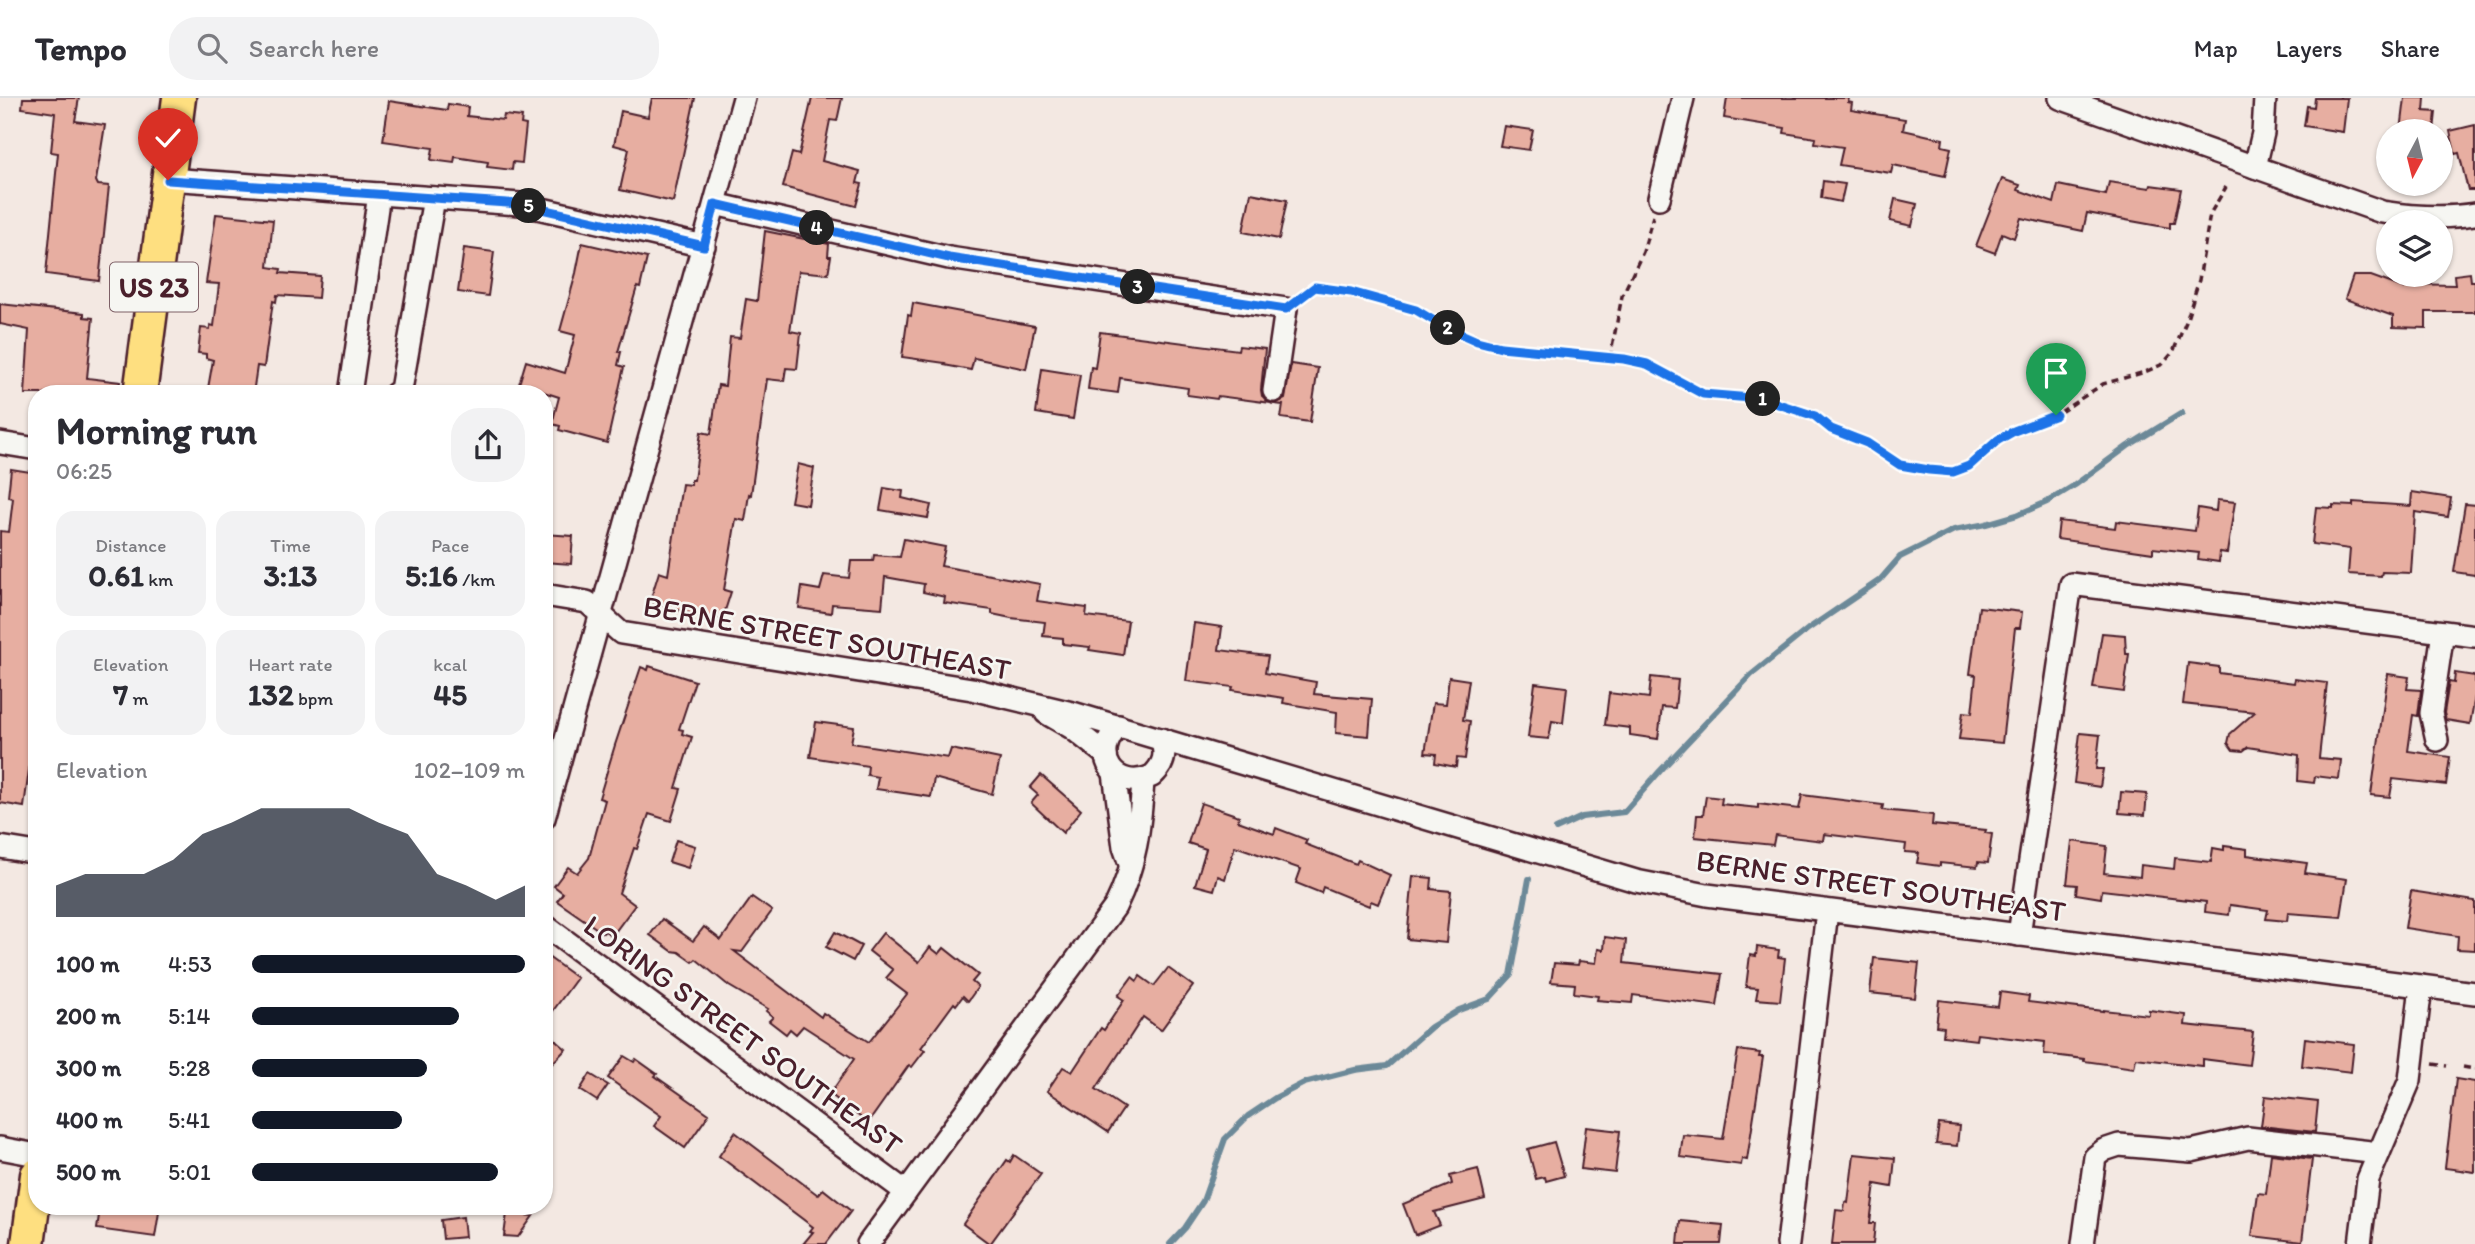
<!DOCTYPE html>
<meta charset="utf-8">
<style>
body{margin:0;font-family:Itim,sans-serif;background:#f2f2f3;color:#2b2b33;height:100vh;display:flex;flex-direction:column;font-size:26px;white-space:nowrap}
*{box-sizing:border-box;margin:0}
p{font-size:23px;color:#7c7c81}
.icon{flex:none;width:38px;height:38px;fill:none;stroke:currentColor;stroke-width:2;stroke-linecap:round;stroke-linejoin:round}
.map{position:relative;flex:1;overflow:hidden}
.sheet{position:absolute;left:28px;top:287px;width:525px;height:830px;display:flex;flex-direction:column;background:#fff;border-radius:28px;box-shadow:0 2px 5px #0004}
.sheet>*{flex:none}
.needle{width:46px;rotate:187deg}
.fabs{position:absolute;left:2376px;top:21px;display:grid;gap:14px}
.fabs a{display:grid;place-items:center;width:77px;height:77px;border-radius:50%;background:#fff;box-shadow:0 2px 5px #0004;font-size:35px}
.pin{position:absolute;display:grid;place-items:center;width:60px;height:60px;color:#fff;margin:-72px -30px;border-radius:50% 50% 50% 0;rotate:-45deg;box-shadow:0 0 7px #0007}
.pin .icon{rotate:45deg}
.km{position:absolute;width:35px;height:35px;margin:-18px;border-radius:50%;background:#222;color:#fff;font-size:19px;line-height:35px;text-align:center}
.round{display:grid;place-items:center;flex:none;width:74px;height:74px;border-radius:28px;background:#f2f2f3}
.summary{display:flex;align-items:center;justify-content:space-between;height:119px;padding:0 28px}
h1{font-size:38px;font-weight:800;line-height:52px}
.metrics{display:grid;grid-template-columns:repeat(3,1fr);gap:10px;height:119px;padding:7px 28px}
.metrics div{display:grid;align-content:center;border-radius:18px;background:#f2f2f3;text-align:center}
.metrics b{font-size:30px;font-weight:800}
.metrics small{font-size:19px;font-weight:400}
.metrics p{font-size:19px}
.chart{height:196px;padding:14px 28px}
.chart p{display:flex;justify-content:space-between}
.chart svg{width:100%;height:126px;margin-top:7px;fill:#111827;opacity:.7}
ul{padding:0 28px;list-style:none;font-size:23px}
li{display:grid;grid-template-columns:112px 84px 1fr;align-items:center;height:52px}
li i{height:18px;border-radius:9px;background:#111827}
header{display:flex;align-items:center;gap:42px;box-sizing:border-box;height:98px;padding:0 35px;background:#fff;border-bottom:2px solid #e1e1e2}
header strong{font-size:33px}
nav{display:flex;gap:38px;margin-inline-start:auto;font-size:24px}
.search{width:490px;height:63px;background:#f2f2f3;display:flex;align-items:center;gap:18px;box-sizing:border-box;padding:0 24px;border-radius:28px;color:#7c7c81;font-size:26px}
.map>svg:first-child{display:block}
.lines{fill:none;stroke-linecap:round;stroke-linejoin:round}
.stream{stroke:#6c8998;stroke-width:6}
.building{fill:#e7aea1;stroke:#4a1f2b;stroke-width:2}
.minor-casing{stroke:#4a1f2b;stroke-width:26}
.highway-casing{stroke:#4a1f2b;stroke-width:37}
.path{stroke:#4a1f2b;stroke-width:3.5;stroke-dasharray:7 5;stroke-linecap:butt}
.minor{stroke:#f6f6f2;stroke-width:21}
.highway{stroke:#fedf80;stroke-width:32}
.route-casing{stroke:#fff;stroke-width:14}
.route{stroke:#1a73e8;stroke-width:9}
.labels{text-anchor:middle;stroke-width:5;stroke-linejoin:round;paint-order:stroke}
.shield{fill:#f6f6f2;stroke:#7e6067;stroke-width:2}
.shield-label{font-size:28px;font-weight:bold;fill:#4a1f2b}
.street-label{font-size:30px;fill:#4a1f2b;stroke:#f6f6f2}
</style>
<header>
<strong>Tempo</strong>
<div class="search"><svg class="icon" aria-label="search" viewBox="0 0 24 24"><circle cx="10" cy="10" r="6"/><path d="M15 15l6 6"/></svg>Search here</div>
<nav><a>Map</a><a>Layers</a><a>Share</a></nav>
</header>
<div class="map">
<svg width="2475" height="1146" viewBox="0 0 2475 1146">
<rect width="100%" height="100%" fill="#f3e8e2"/>
<filter id="ink" filterUnits="userSpaceOnUse"><feTurbulence type="fractalNoise" baseFrequency=".0143" numOctaves="2"/><feDisplacementMap in="SourceGraphic" scale="14" xChannelSelector="R" yChannelSelector="G"/><feConvolveMatrix kernelMatrix="1 2 1 2 8 2 1 2 1" color-interpolation-filters="sRGB"/></filter>
<g filter="url(#ink)">
<g class="lines">
<g class="stream">
<path d="M1556,731L1582,719L1624,714L1660,673L1751,577L1808,531L1880,482L1900,459L1954,432L1986,426L2017,417L2047,404L2075,387L2128,348L2182,315"/>
<path d="M1170,1146L1185,1130L1203,1103L1225,1041L1248,1018L1275,1000L1304,985L1355,972L1387,968L1431,929L1459,912L1489,901L1511,877L1529,781"/>
</g>
</g>
<g class="building">
<path d="M23,0H79L75,23L105,27L96,83L98,87L109,88L99,183L46,176L58,55L51,54L55,15L22,10Z"/>
<path d="M652,0H695L673,104L620,92L629,51L614,47L621,13L648,19Z"/>
<path d="M812,0H842L837,23L830,22L822,63L860,73L857,85L862,86L856,108L783,89L792,55L799,57Z"/>
<path d="M1727,0H1849L1848,4L1852,5L1851,12L1905,21L1903,32L1943,41L1942,48L1951,50L1945,78L1893,67L1891,75L1839,67L1843,49L1815,45L1816,40L1784,35L1785,30L1724,20Z"/>
<path d="M2315,0H2347L2343,34L2304,28L2307,8L2314,9Z"/>
<path d="M2405,0H2425L2424,13L2436,14L2434,33H2401Z"/>
<path d="M389,3L447,12L448,6L468,9L467,18L503,22L504,17L522,19L521,26L526,27L522,65L513,64L512,72L487,69L488,64L455,59L454,65L431,62L433,50L383,43Z"/>
<path d="M2475,27V92H2468L2459,55L2455,56L2450,33Z"/>
<path d="M1504,28L1533,32L1529,52L1500,48Z"/>
<path d="M2002,81L2020,87L2018,92L2054,105L2058,87L2106,97L2109,84L2150,90L2151,87L2181,91L2174,125H2170V130L2087,115L2083,133L2021,120L2014,140L2002,135L1995,155L1976,148Z"/>
<path d="M1823,83L1845,86L1841,104L1821,100Z"/>
<path d="M1251,95L1287,102L1279,141L1243,134Z"/>
<path d="M1895,101L1917,106L1912,128L1890,123Z"/>
<path d="M216,116L273,122L268,169L281,171L280,175L320,178L318,200L277,197L276,204L273,203L264,269L257,268L253,296H207L213,262L206,260V256L198,255L201,230L210,231V227L214,228L219,186L206,185Z"/>
<path d="M765,133L829,146L828,158H831L828,176L799,173L790,233L801,235L797,271L786,270L784,283L767,281L751,397L749,396L745,423L736,421L724,492L731,494L722,522L712,519L710,522L650,503L659,474L668,477L682,386L691,387V382H694L701,334L711,336L718,287L725,288L730,239L740,240L746,201L757,203Z"/>
<path d="M582,145L647,160L640,190L637,189L618,254H621L618,267L624,269L607,345L559,332L560,328L552,326L559,299L519,286L526,263L565,275L575,237L560,233L576,175Z"/>
<path d="M464,150L494,154L488,198L458,194Z"/>
<path d="M2470,175L2471,183H2475V214H2426V230L2393,229V218L2345,201L2353,178H2371L2404,190V186L2455,187L2454,177Z"/>
<path d="M913,205L1035,228L1026,271L974,260L971,272L944,267L945,265L902,259L908,217L911,218Z"/>
<path d="M0,206L84,215V219L93,220L87,280L120,284L119,296H25L29,232L0,226Z"/>
<path d="M1100,234L1238,252L1239,248L1265,251L1261,292L1262,298L1271,305L1218,298L1217,301L1187,297L1188,290L1120,280L1118,295L1088,291L1091,269L1095,270Z"/>
<path d="M1291,266L1318,270L1310,324L1281,320L1283,307L1274,306L1285,301Z"/>
<path d="M1042,271L1080,277L1073,321L1036,315Z"/>
<path d="M798,366L814,370L808,407L791,404Z"/>
<path d="M11,371L37,375V650H32L24,709L0,705V433L9,434L13,400L8,399Z"/>
<path d="M884,390L903,393L902,400L931,407L928,420L880,412Z"/>
<path d="M2412,394L2451,400L2448,419L2415,414L2411,475L2382,474L2381,478L2348,476L2350,451L2312,446L2316,409L2333,410V407L2353,408V404L2411,408Z"/>
<path d="M2217,402L2235,404L2227,455L2220,454L2219,464L2198,461L2199,455L2153,450V455L2057,441L2059,423L2115,430L2116,423L2195,433L2198,410L2216,413Z"/>
<path d="M2465,406L2475,407V477L2454,474Z"/>
<path d="M544,436L573,438L571,466L544,464Z"/>
<path d="M904,441L945,449L941,468L1040,486L1037,503L1087,510L1086,518L1128,523L1123,557L1089,552L1090,549L1063,546V540L1043,538L1045,524L1011,520L992,516V512L944,505L945,499L923,494L924,486L885,479L882,510L832,506L831,515L799,510L802,489L820,492L824,477L849,480L851,463H873L874,457L900,459Z"/>
<path d="M1979,509L2022,514L2020,530H2015L2002,645L1959,641L1963,614L1972,615L1976,577L1970,576Z"/>
<path d="M1194,525L1222,529L1219,552L1268,558L1265,575L1316,584L1314,596L1372,601L1369,638L1336,635L1337,614L1283,605L1284,600L1232,592L1233,589L1186,583Z"/>
<path d="M2102,535L2125,537L2126,556H2129L2124,594L2093,590Z"/>
<path d="M2188,565L2219,569V575L2294,585L2295,581L2327,585L2319,660L2341,662L2339,681L2315,678L2314,685L2298,683L2299,657L2248,649L2243,653L2233,652L2228,645L2230,636L2255,614L2183,606Z"/>
<path d="M649,568L695,583L679,631L683,632L682,636L692,639L676,690L681,691L671,723L649,716L637,751L634,750L619,795L635,807L612,838L605,833L603,835L557,803L563,795L554,788L568,769L577,775L589,760L605,702L599,700L615,647L641,569L648,572Z"/>
<path d="M2455,575L2475,578V598L2470,626L2446,622L2444,615L2449,584L2454,585Z"/>
<path d="M2388,576L2409,579L2407,591L2421,592L2418,618L2413,617L2408,653L2450,659L2446,687L2393,681L2390,699L2371,697Z"/>
<path d="M1449,579L1469,582L1463,622L1470,623L1465,661L1457,660L1456,669L1435,665L1436,656L1425,655L1433,605L1446,606Z"/>
<path d="M1651,579L1678,582L1675,610L1662,609L1658,641L1630,637V630L1605,627L1609,595L1649,600Z"/>
<path d="M1535,585L1567,589L1563,625L1552,623L1549,641L1528,639Z"/>
<path d="M816,624L854,629L851,645L948,660L951,651L1000,661L992,696L934,680L931,699L876,691L878,679L867,677L868,668L810,659Z"/>
<path d="M2080,635L2100,637L2096,671H2103L2100,689L2074,685Z"/>
<path d="M1041,677L1081,712L1063,735L1031,705L1038,697L1030,690Z"/>
<path d="M2121,694L2147,696L2145,717L2119,715Z"/>
<path d="M1802,697L1883,707L1882,712L1933,717L1932,727L1986,732L1985,735L1992,736L1988,765L1978,764L1977,769L1940,765V768L1917,765L1919,755L1905,754L1906,746L1824,736L1823,743L1775,737L1773,747L1695,739L1697,717H1703L1706,698L1722,700L1721,706L1758,710V706L1799,711Z"/>
<path d="M1201,705L1239,718L1238,723L1274,736L1276,730L1307,742L1305,746L1356,766L1358,762L1390,777L1378,806L1371,803L1369,808L1323,789L1321,795L1296,785L1301,771L1235,748L1225,781L1218,778L1214,792L1195,787L1206,751L1188,745Z"/>
<path d="M676,742L695,748L688,770L669,764Z"/>
<path d="M2072,743L2107,748L2104,775L2140,779L2141,767L2174,771L2175,760L2211,764L2213,750L2224,752V748L2247,751V757L2307,765L2305,775L2347,781L2341,819L2288,815L2287,823L2266,821L2268,812L2230,807L2229,817L2205,814L2206,804L2102,792L2101,800L2076,796L2077,787L2067,786Z"/>
<path d="M1413,778L1432,780L1431,791L1451,793L1446,845L1407,841Z"/>
<path d="M2411,793L2475,803V852L2457,851L2458,838L2405,830Z"/>
<path d="M752,799L772,813L742,854L734,853L821,919L823,915L869,944L907,896L886,880L893,872L869,853L883,835L919,864L930,849L939,856L944,850L978,877L972,884L978,889L968,903L963,898L956,907L954,905L921,950L925,952L912,969L909,967L868,1025L830,996L854,961L803,928L796,936L790,931L786,936L769,923L773,919L766,913L768,911L729,888L696,861L693,864L679,854L672,853L650,837L662,821L693,843L704,829L721,842Z"/>
<path d="M835,834L861,848L853,863L826,849Z"/>
<path d="M1605,839L1626,842L1624,865L1722,876L1717,908L1633,897L1632,905L1597,902L1598,898L1574,895L1575,886L1551,884L1554,865L1578,867L1579,863L1596,865L1598,851L1604,852Z"/>
<path d="M1757,849L1779,852L1778,859L1785,860L1780,903L1756,901L1758,890L1746,889L1750,857L1756,858Z"/>
<path d="M544,856L577,880L544,925Z"/>
<path d="M1874,860L1919,865L1915,900L1870,895Z"/>
<path d="M1168,870L1193,888L1161,932L1143,919L1096,991L1124,1010L1108,1034L1047,993L1063,969L1072,974L1101,930L1104,932L1124,902L1118,898L1132,879L1137,883L1140,878L1154,888Z"/>
<path d="M2000,894L2029,898L2028,904L2103,913V912L2149,917V912L2186,917L2185,927L2253,934L2249,967L2202,961V968L2136,960L2134,970L2084,963V961L2044,956L2045,944L1977,936L1976,942L1943,938L1944,929L1936,928L1939,902L1998,909Z"/>
<path d="M544,932L566,951L544,974Z"/>
<path d="M2305,940L2354,946L2351,974L2302,968Z"/>
<path d="M1738,952L1760,955L1759,959H1763L1747,1062L1742,1061L1741,1067L1680,1059L1683,1037L1723,1041Z"/>
<path d="M624,958L634,964L636,961L657,976L655,978L709,1016L685,1050L654,1028L661,1018L608,980Z"/>
<path d="M590,976L608,987L597,1003L580,992Z"/>
<path d="M2456,981L2475,984V1074L2445,1070Z"/>
<path d="M2265,998L2318,1004L2315,1034L2261,1028Z"/>
<path d="M1939,1026L1959,1028L1957,1048L1936,1046Z"/>
<path d="M1586,1029L1620,1033L1615,1075L1581,1071Z"/>
<path d="M735,1034L818,1097L823,1091L851,1113L826,1146H803L813,1134L810,1133L813,1129L719,1058Z"/>
<path d="M1554,1044L1564,1078L1546,1083L1545,1079L1536,1081L1528,1051Z"/>
<path d="M1854,1056L1895,1060L1892,1089L1875,1086L1870,1125H1875L1873,1146H1832L1836,1112L1844,1113L1845,1104L1848,1105Z"/>
<path d="M2271,1056L2312,1061L2302,1144L2252,1138L2258,1095L2266,1096Z"/>
<path d="M1014,1057L1041,1076L990,1146L963,1126L1007,1062L1010,1064Z"/>
<path d="M1478,1071L1485,1101L1434,1114L1440,1127L1415,1137L1403,1106L1452,1086L1450,1078Z"/>
<path d="M109,1108H160L155,1139L97,1131L100,1110L108,1111Z"/>
<path d="M507,1115L533,1118L518,1139L504,1138Z"/>
<path d="M463,1119L465,1139L443,1141L441,1122Z"/>
<path d="M1680,1123L1723,1127L1721,1146H1678Z"/>
</g>
<g class="lines">
<g class="minor-casing">
<g id="minor">
<path d="M2060,0L2382,114C2414,119 2443,121 2475,116"/>
<path d="M2255,69L2263,35L2265,0"/>
<path d="M168,81L520,106L704,148"/>
<path d="M1659,100L1683,0"/>
<path d="M715,106L949,160L1286,211L1274,293"/>
<path d="M350,296L379,96"/>
<path d="M395,296L401,292L434,100"/>
<path d="M0,345L37,351"/>
<path d="M544,497L587,504L621,535L972,591L1076,616L1636,783L1707,797L2475,895"/>
<path d="M1046,615L1072,630L1105,656"/>
<path d="M1119,628C1089,656 1115,695 1152,678C1164,667 1167,656 1161,641"/>
<path d="M2437,642L2431,615L2443,534"/>
<path d="M1114,675L1124,749L1130,766"/>
<path d="M544,720L744,0"/>
<path d="M0,749L37,755"/>
<path d="M544,827L906,1094"/>
<path d="M2019,837L2071,486L2475,538"/>
<path d="M0,1050L37,1057"/>
<path d="M868,1146L1115,809C1136,767 1140,729 1143,683"/>
<path d="M1788,1146L1827,813"/>
<path d="M2083,1146L2095,1059L2104,1052L2119,1047L2191,1053L2248,1040L2379,1055"/>
<path d="M2360,1146L2368,1081L2410,982L2421,888"/>
</g>
</g>
<g class="highway-casing">
<g id="highway">
<path d="M140,296L179,0"/>
<path d="M28,1146L37,1077"/>
</g>
</g>
<g class="path">
<path d="M1302,199L1315,189L1351,194L1416,212L1441,227L1477,243L1501,249L1624,261L1647,266L1703,296L1763,301L1815,318L1831,331L1867,345L1900,367L1953,374L1969,368L1998,342L2014,333L2056,317L2103,286L2145,274L2163,266L2173,254L2186,224L2199,182L2210,116L2226,89"/>
<path d="M1610,260L1622,198L1643,154L1653,118"/>
<path d="M2433,966L2447,968"/>
<path d="M2463,969L2475,971"/>
</g>
<use href="#minor" class="minor"/>
<use href="#highway" class="highway"/>
</g>
</g>
<g class="lines" filter="url(#ink)">
<g class="route-casing">
<path id="route" d="M168,82L520,106L704,148L715,106L949,160L1286,211L1315,189L1351,194L1416,212L1441,227L1477,243L1501,249L1624,261L1647,266L1703,296L1763,301L1815,318L1831,331L1867,345L1900,367L1929,372L1953,374L1969,368L1998,342L2014,333L2056,317"/>
</g>
<use href="#route" class="route"/>
</g>
<g class="labels">
<rect class="shield" x="110" y="164.5" width="88" height="49" rx="5"/>
<g class="shield-label">
<text x="154" y="199">US 23</text>
</g>
<g class="street-label">
<text transform="translate(827 540) rotate(10)" y="10">BERNE STREET SOUTHEAST</text>
<text transform="translate(1881 788) rotate(8)" y="10">BERNE STREET SOUTHEAST</text>
<text transform="translate(743 937) rotate(36)" y="10">LORING STREET SOUTHEAST</text>
</g>
</g>
</svg>
<div class="fabs">
<a><svg class="needle" viewBox="-14 -14 28 28"><path d="M0-13l5 13h-10z" fill="#e53935"/><path d="M0 13l5-13h-10z" fill="#7c7c81"/></svg></a>
<a><svg class="icon" aria-label="layers" viewBox="0 0 24 24"><path d="M12 4l9 5-9 5-9-5zM3 14l9 5 9-5"/></svg></a>
</div>
<div class="pin" style="left:2056px;top:317px;background:#1e9e55"><svg class="icon" aria-label="arrive" viewBox="0 0 24 24"><path d="M6 21V4h12l-3 4 3 4H6"/></svg></div>
<div class="pin" style="left:168px;top:82px;background:#d93025"><svg class="icon" aria-label="check" viewBox="0 0 24 24"><path d="M5 12l5 5 9-10"/></svg></div>
<b class="km" style="left:1763px;top:301px">1</b>
<b class="km" style="left:1448px;top:230px">2</b>
<b class="km" style="left:1138px;top:189px">3</b>
<b class="km" style="left:817px;top:130px">4</b>
<b class="km" style="left:529px;top:108px">5</b>
<section class="sheet">
<div class="summary"><div><h1>Morning run</h1><p>06:25</p></div><a class="round"><svg class="icon" aria-label="share" viewBox="0 0 24 24"><path d="M12 15V3M7 8l5-5 5 5M5 13v7h14v-7"/></svg></a></div>
<div class="metrics">
<div><p>Distance</p><b>0.61<small> km</small></b></div>
<div><p>Time</p><b>3:13</b></div>
<div><p>Pace</p><b>5:16<small> /km</small></b></div>
</div>
<div class="metrics">
<div><p>Elevation</p><b>7<small> m</small></b></div>
<div><p>Heart rate</p><b>132<small> bpm</small></b></div>
<div><p>kcal</p><b>45</b></div>
</div>
<div class="chart"><p><span>Elevation</span>102–109 m</p>
<svg viewBox="0 0 160 44" preserveAspectRatio="none"><path d="M0 44V33L10 29L20 29L30 29L40 24L50 15L60 11L70 6L80 6L90 6L100 6L110 11L120 15L130 29L140 33L150 38L160 33V44z"/></svg>
</div>
<ul>
<li><b>100 m</b>4:53<i style="width:100%"></i></li>
<li><b>200 m</b>5:14<i style="width:76%"></i></li>
<li><b>300 m</b>5:28<i style="width:64%"></i></li>
<li><b>400 m</b>5:41<i style="width:55%"></i></li>
<li><b>500 m</b>5:01<i style="width:90%"></i></li>
</ul>
</section>
</div>
